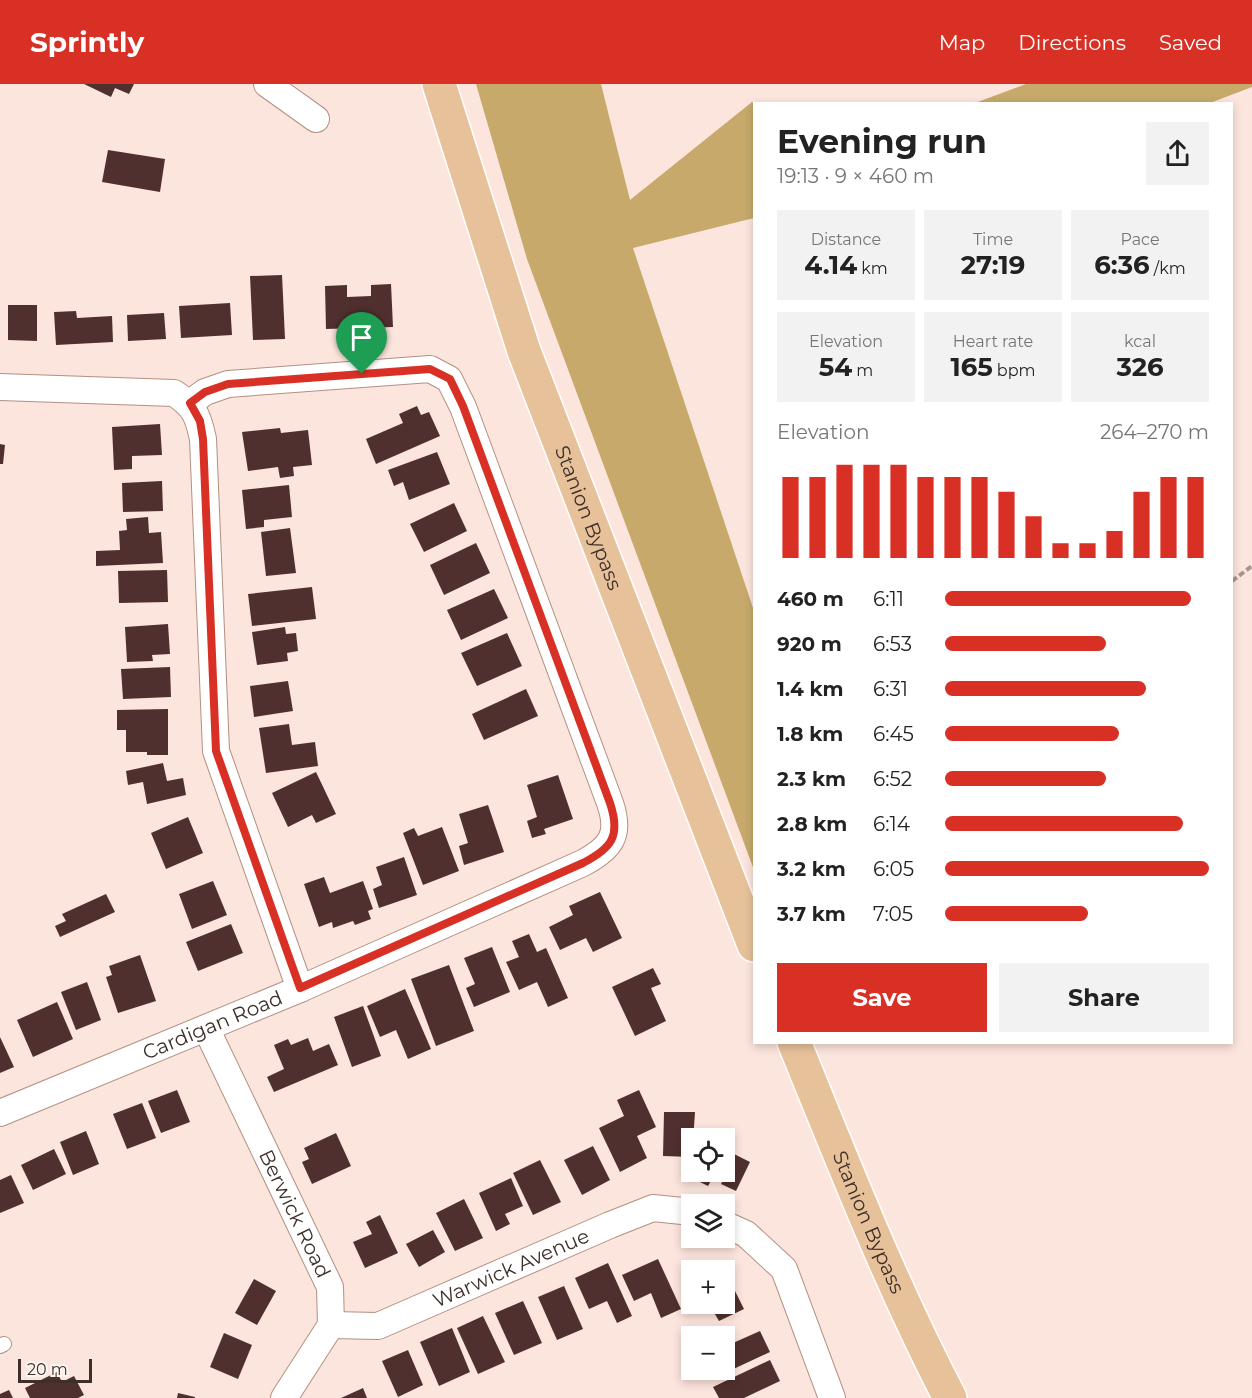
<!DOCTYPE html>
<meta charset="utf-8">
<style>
body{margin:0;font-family:Montserrat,sans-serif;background:#f2f2f2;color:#222;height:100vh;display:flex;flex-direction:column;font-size:22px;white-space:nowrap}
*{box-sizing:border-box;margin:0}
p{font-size:20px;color:#767676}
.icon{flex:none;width:33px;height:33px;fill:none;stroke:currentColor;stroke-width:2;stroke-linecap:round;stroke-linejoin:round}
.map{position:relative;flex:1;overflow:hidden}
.details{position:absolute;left:753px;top:18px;width:480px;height:942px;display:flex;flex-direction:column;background:#fff;border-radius:0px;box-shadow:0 3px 9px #0003}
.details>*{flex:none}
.buttons{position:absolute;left:681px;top:1044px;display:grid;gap:12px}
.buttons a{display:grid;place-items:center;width:54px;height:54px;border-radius:0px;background:#fff;box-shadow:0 3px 9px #0003;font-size:30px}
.scale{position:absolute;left:18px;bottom:15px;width:74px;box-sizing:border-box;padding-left:6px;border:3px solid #3d2f29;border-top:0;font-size:16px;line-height:21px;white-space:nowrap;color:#3d2f29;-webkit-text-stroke:4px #fef6f3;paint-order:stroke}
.pin{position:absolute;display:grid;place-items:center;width:51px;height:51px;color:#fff;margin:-62px -26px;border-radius:50% 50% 50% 0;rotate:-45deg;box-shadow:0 0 6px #0007}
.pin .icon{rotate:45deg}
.round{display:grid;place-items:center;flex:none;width:63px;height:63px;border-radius:0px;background:#f2f2f2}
.summary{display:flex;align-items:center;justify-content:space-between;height:102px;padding:0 24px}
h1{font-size:33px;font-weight:700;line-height:45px}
.figures{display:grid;grid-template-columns:repeat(3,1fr);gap:9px;height:102px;padding:6px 24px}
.figures div{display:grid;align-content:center;border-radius:0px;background:#f2f2f2;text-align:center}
.figures b{font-size:26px;font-weight:700}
.figures small{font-size:16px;font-weight:400}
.figures p{font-size:16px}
.chart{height:168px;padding:12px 24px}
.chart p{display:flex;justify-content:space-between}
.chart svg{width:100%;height:108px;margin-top:6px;stroke:#d93025;stroke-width:6}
.cta{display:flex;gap:12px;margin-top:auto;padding:12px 24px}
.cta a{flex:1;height:69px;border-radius:0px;background:#d93025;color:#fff;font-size:24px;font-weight:700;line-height:69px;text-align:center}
.cta a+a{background:#f2f2f2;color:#222}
ul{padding:0 24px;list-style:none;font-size:20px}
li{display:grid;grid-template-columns:96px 72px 1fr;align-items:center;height:45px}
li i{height:15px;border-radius:8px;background:#d93025}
header{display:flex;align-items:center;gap:36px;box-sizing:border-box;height:84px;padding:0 30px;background:#d93025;color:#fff}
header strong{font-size:28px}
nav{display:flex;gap:33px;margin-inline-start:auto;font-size:21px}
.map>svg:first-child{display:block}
.forest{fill:#c6a96b}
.building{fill:#50302f}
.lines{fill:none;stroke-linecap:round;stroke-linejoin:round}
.lane-casing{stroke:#b39082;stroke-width:16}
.street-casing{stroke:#b39082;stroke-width:28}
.primary-casing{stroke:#fff;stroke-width:36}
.path{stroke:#a8958d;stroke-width:4;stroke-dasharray:6 3;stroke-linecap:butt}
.lane{stroke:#fff;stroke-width:14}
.street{stroke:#fff;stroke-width:26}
.primary{stroke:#e7c19a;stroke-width:33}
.route-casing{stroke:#fff;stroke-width:12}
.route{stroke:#d93025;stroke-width:8}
.labels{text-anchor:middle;stroke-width:6;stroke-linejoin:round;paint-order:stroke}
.street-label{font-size:20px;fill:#3d2f29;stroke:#fef6f3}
</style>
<header>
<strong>Sprintly</strong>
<nav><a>Map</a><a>Directions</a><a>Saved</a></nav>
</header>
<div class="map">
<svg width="1252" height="1314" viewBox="0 0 1252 1314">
<rect width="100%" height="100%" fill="#fce5dc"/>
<g class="forest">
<path d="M476,0H601L630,116L752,18L756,19L754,134L633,164L754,527V786L527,175Z"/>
<path d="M1026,0H1252V3L1210,19H975Z"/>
</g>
<g class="building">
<path d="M84,0H134L129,10L115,4L111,13Z"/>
<path d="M108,66L165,75L160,108L102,98Z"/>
<path d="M282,191L285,255L253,256L250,192Z"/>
<path d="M391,200L393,243L326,245L325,202L347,201V213L371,212V201Z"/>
<path d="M230,219L232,251L181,254L179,222Z"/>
<path d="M8,221H37V257L8,256Z"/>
<path d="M76,227L77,234L112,232L113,258L56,261L54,228Z"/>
<path d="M164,229L166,255L128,257L127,231Z"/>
<path d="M417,322L421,331L429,328L440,352L376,380L366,355L403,339L399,330Z"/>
<path d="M160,340L162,371L132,372V385L114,386L112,343Z"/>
<path d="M280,344L281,349L308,346L312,381L293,383L294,392L280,394L278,383L248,387L242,348Z"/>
<path d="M0,360L5,361L3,380H0Z"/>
<path d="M437,368L450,400L409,416L403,398L394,402L388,386Z"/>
<path d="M162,397L163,427L123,428L122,399Z"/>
<path d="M289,401L292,433L264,436V443L246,445L242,406Z"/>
<path d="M454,419L467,447L424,468L410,440Z"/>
<path d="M148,433L149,449L161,448L163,479L96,482V467L120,466L119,447L127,446L126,435Z"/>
<path d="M290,444L296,489L266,492L261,448Z"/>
<path d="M476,459L490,489L444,511L430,481Z"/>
<path d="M167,486L168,518L119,519L118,487Z"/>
<path d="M312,503L316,535L252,542L248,510Z"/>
<path d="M494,505L508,534L461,556L447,526Z"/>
<path d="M168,540L170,570L152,571L153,577L127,578L125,543Z"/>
<path d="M285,543L286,550L296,549L298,567L287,569L288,577L257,581L252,548Z"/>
<path d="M507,549L522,582L477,602L461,569Z"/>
<path d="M170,583L171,613L123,615L121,585Z"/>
<path d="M288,597L293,627L254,633L250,602Z"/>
<path d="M526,605L538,632L484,656L472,630Z"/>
<path d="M168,625V671H147V668H126V646H117V626Z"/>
<path d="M289,640L292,661L315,658L318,682L266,689L259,644Z"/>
<path d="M163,679L167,697L183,694L186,711L147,720L143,698L128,701L126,687Z"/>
<path d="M316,688L336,730L316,739L312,731L288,743L272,709Z"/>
<path d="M558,691L573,735L544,745L546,750L532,754L527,737L537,733L527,701Z"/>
<path d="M488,721L504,768L464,781L459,762L468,759L459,730Z"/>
<path d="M188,733L203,769L166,785L151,749Z"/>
<path d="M442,743L459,787L423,801L403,749L414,744L418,752Z"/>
<path d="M404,773L417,811L379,824L373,805L382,801L376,783Z"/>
<path d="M324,793L330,809L363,797L373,825L368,827L371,835L355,841L353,837L333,844L332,838L319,843L304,800Z"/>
<path d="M213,797L227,831L192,845L179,810Z"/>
<path d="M600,808L622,854L593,868L586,854L560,866L549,843L573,831L569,822Z"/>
<path d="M106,810L115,828L60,853L55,842L66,837L62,830Z"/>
<path d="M231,840L243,869L198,887L186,858Z"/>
<path d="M529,850L537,868L546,864L568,914L548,923L537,898L519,906L506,878L519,873L512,857Z"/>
<path d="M492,863L510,908L474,923L466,904L475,900L464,874Z"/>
<path d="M140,871L156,917L118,929L106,893L112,891L109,882Z"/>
<path d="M449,881L474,947L436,962L411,895Z"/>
<path d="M653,884L661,900L651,904L666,937L635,952L612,903Z"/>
<path d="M87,898L101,936L76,946L61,908Z"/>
<path d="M405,905L431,965L408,975L396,946L380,953L367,922Z"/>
<path d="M57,918L73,955L33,973L17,936Z"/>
<path d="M363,922L381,972L352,983L334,933Z"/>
<path d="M0,953L14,983L0,989Z"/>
<path d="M308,954L313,967L329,960L338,981L274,1008L267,993L284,985L274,961L288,955L291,961Z"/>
<path d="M177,1006L190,1038L161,1049L148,1017Z"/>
<path d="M639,1006L656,1043L637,1052L647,1074L620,1088L599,1044L624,1032L617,1016Z"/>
<path d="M142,1019L156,1054L127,1065L113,1030Z"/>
<path d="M664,1028H695L692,1073L663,1072Z"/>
<path d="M86,1047L99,1080L73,1091L60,1058Z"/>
<path d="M336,1049L351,1082L312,1100L302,1078L309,1075L304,1064Z"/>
<path d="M593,1062L610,1096L582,1111L564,1076Z"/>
<path d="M54,1065L66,1090L33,1106L21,1081Z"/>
<path d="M724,1065L750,1078L736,1107L721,1100L726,1090L720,1088H724Z"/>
<path d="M540,1076L561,1118L533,1131L513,1089Z"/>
<path d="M698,1088H716L708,1102L694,1095Z"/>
<path d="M11,1091L24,1119L0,1129V1096Z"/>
<path d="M511,1094L523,1122L505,1130L510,1140L496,1147L479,1109Z"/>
<path d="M464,1115L483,1154L455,1167L436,1129Z"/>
<path d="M380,1131L398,1169L365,1184L353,1158L372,1150L366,1138Z"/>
<path d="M433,1146L445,1168L419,1183L406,1160Z"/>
<path d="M658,1175L681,1225L661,1234L651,1209L634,1217L622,1191Z"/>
<path d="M608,1179L632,1232L617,1239L607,1217L589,1225L575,1194Z"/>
<path d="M728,1193L744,1225L719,1237L709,1220H724V1195Z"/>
<path d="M254,1195L276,1207L257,1241L235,1229Z"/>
<path d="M564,1202L583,1245L557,1256L538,1213Z"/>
<path d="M523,1217L542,1259L514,1271L495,1229Z"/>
<path d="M483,1232L505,1278L478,1290L457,1244Z"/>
<path d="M452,1244L470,1288L439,1302L420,1258Z"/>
<path d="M760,1247L770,1268L712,1295L708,1286H724V1263Z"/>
<path d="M224,1249L252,1261L238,1295L210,1283Z"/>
<path d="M408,1266L423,1301L398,1313L382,1277Z"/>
<path d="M770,1276L780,1297L744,1314H719L713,1303Z"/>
<path d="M57,1288L62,1298L74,1292L84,1311L78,1314H30L25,1304Z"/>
<path d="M363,1304L367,1314H341Z"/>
<path d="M9,1306L13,1314H0V1310Z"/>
<path d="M178,1309L195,1313V1314H177Z"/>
</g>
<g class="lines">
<g class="lane-casing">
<path id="lane" d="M0,1262L4,1260"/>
</g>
<g class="street-casing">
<g id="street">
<path d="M267,0L316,35"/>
<path d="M0,303L174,309C194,322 198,331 203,355L216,667L300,905"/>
<path id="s1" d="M206,944L330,1203L331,1241L284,1314"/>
<path id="s2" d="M0,1029L300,905L583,779C611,764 621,751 610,719L463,323L449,295L430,285L228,300L205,308L190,319"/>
<path d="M724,1140L746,1150L784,1185L832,1314"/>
<path id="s3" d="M331,1241L378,1242L610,1141L653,1124L692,1128"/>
</g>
</g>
<g class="primary-casing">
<g id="primary">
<path id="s4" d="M439,0L524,267L754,861"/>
<path id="s5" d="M794,958C843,1078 890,1199 950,1314"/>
</g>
</g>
<path class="path" d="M1232,497L1252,482"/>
<use href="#lane" class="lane"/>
<use href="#street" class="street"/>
<use href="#primary" class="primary"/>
</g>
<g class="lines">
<g class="route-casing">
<path id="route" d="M430,285L450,295L463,322L610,719C621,752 612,764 583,779L300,904L216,667L203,355L200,337L190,319L205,308L228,300Z"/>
</g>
<use href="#route" class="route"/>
</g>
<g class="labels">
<g class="street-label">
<text dy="7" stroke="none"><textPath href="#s4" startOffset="459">Stanion Bypass</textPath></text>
<text dy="7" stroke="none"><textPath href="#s2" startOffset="230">Cardigan Road</textPath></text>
<text dy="7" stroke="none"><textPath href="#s1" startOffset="206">Berwick Road</textPath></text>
<text dy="7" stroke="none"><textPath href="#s5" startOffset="195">Stanion Bypass</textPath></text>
<text dy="7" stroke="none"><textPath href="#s3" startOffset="192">Warwick Avenue</textPath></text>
</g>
</g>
</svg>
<div class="buttons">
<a><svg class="icon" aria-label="locate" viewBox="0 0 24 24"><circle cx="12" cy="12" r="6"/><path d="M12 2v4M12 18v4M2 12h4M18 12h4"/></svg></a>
<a><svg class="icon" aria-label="layers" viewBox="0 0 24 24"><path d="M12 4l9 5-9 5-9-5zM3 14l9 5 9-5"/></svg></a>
<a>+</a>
<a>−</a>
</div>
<div class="scale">20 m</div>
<div class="pin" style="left:362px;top:290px;background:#1e9e55"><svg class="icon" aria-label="arrive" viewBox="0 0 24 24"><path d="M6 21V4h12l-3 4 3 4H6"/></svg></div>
<section class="details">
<div class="summary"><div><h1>Evening run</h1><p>19:13 · 9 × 460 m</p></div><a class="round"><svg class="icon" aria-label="share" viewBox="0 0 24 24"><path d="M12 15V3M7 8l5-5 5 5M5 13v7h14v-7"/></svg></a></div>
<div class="figures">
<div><p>Distance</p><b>4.14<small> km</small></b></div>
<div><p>Time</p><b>27:19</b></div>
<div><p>Pace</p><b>6:36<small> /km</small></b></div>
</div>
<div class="figures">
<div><p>Elevation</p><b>54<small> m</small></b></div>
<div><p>Heart rate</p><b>165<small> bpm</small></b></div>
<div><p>kcal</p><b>326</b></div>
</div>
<div class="chart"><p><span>Elevation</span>264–270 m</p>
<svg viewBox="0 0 160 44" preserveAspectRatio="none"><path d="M5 44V11M15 44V11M25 44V6M35 44V6M45 44V6M55 44V11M65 44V11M75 44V11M85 44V17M95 44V27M105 44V38M115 44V38M125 44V33M135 44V17M145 44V11M155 44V11"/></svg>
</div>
<ul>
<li><b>460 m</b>6:11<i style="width:93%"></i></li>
<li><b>920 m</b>6:53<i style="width:61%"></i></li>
<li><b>1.4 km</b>6:31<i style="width:76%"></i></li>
<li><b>1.8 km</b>6:45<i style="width:66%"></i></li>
<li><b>2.3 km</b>6:52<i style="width:61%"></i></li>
<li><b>2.8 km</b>6:14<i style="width:90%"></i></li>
<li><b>3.2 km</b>6:05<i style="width:100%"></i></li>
<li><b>3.7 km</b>7:05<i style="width:54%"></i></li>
</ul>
<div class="cta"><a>Save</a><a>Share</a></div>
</section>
</div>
